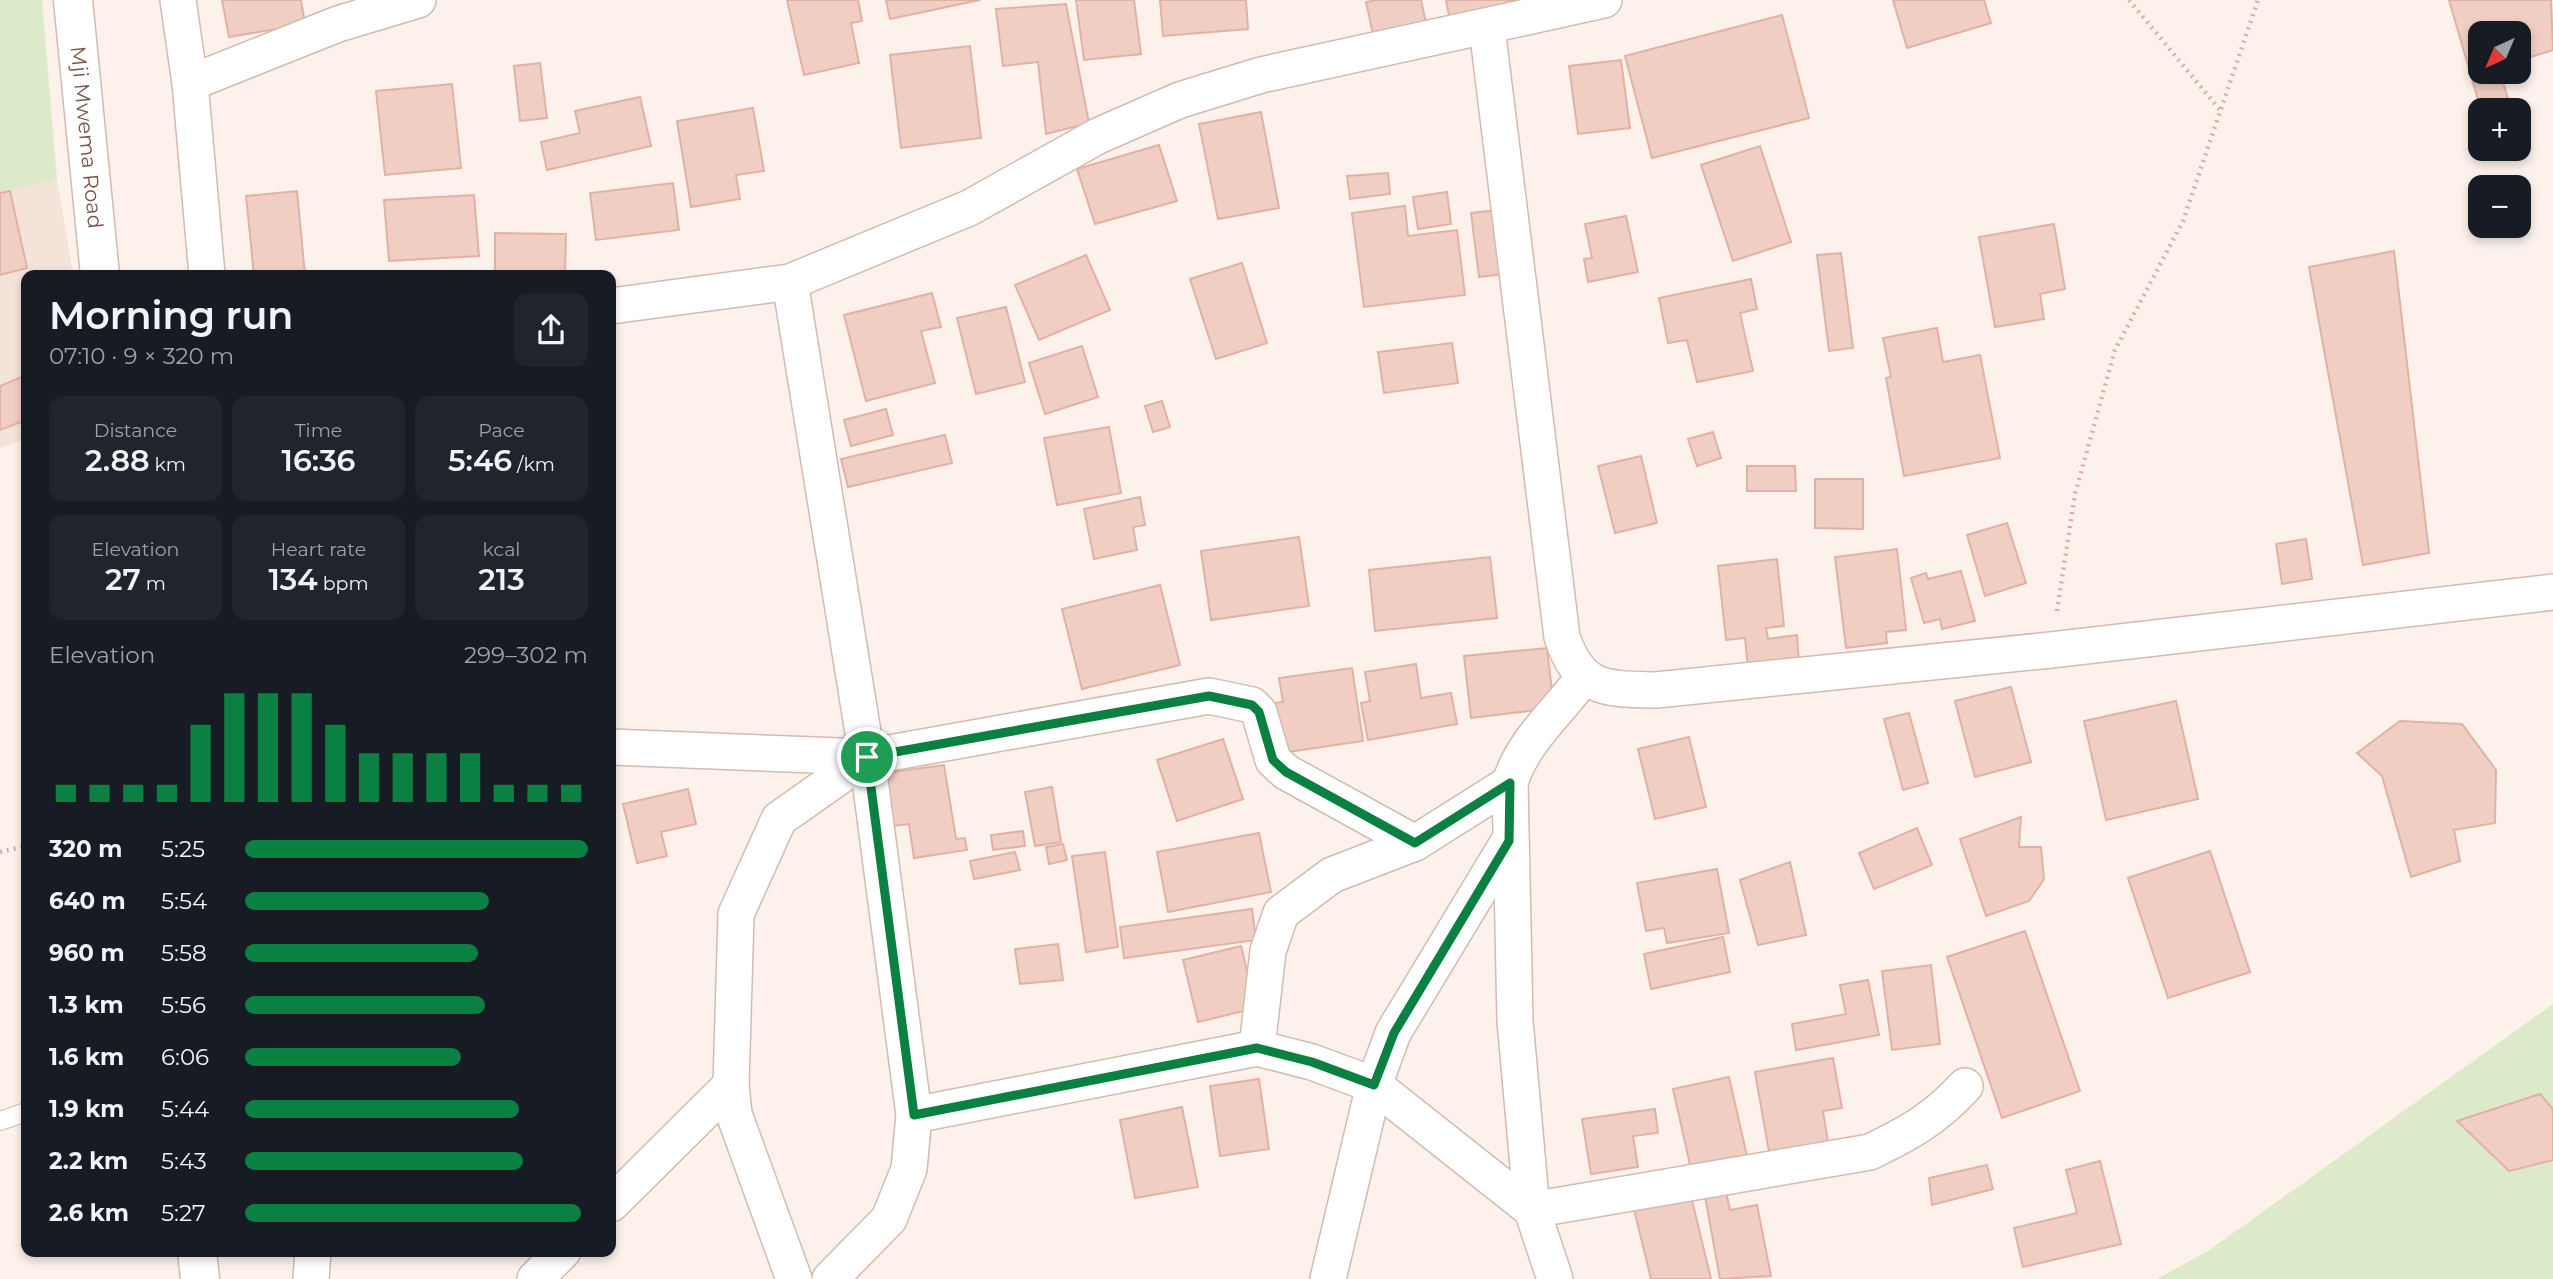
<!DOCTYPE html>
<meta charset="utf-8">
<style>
body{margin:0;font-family:Montserrat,sans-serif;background:#20242c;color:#f1f3f6;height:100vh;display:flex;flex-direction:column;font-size:26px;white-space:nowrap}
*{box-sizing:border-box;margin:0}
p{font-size:23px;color:#9ea1a6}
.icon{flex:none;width:38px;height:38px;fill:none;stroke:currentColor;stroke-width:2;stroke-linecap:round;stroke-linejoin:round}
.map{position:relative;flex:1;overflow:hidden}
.sheet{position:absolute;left:21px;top:270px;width:595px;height:987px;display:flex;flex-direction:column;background:#171b24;border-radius:14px;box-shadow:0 4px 10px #0003}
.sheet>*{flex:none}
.needle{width:46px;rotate:224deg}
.controls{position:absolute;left:2468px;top:21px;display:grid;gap:14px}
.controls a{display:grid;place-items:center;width:63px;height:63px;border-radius:14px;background:#171b24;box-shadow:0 4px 10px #0003;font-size:35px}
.pin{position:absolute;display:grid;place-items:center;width:60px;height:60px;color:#fff;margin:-30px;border:4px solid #fff;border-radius:50%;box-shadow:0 2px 7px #0007}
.round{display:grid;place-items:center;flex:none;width:74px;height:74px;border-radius:14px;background:#20242c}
.summary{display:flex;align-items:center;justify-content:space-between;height:119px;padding:0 28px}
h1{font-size:38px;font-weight:600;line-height:52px}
.figures{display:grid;grid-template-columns:repeat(3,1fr);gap:10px;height:119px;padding:7px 28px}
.figures div{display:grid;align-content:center;border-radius:14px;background:#20242c;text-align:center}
.figures b{font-size:30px;font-weight:600}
.figures small{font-size:19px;font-weight:400}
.figures p{font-size:19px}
.chart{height:196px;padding:14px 28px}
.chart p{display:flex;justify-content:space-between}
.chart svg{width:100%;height:126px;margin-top:7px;stroke:#0b8043;stroke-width:6}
ul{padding:0 28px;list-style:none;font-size:23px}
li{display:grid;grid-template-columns:112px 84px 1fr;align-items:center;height:52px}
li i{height:18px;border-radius:9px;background:#0b8043}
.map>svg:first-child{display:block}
.residential{fill:#f4e3d9}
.green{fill:#dceac9}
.building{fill:#f1cec3;stroke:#e3b1a4;stroke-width:2}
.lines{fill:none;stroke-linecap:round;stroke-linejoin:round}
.service-casing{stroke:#d1bbb2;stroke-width:20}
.minor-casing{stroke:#d1bbb2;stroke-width:38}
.secondary-casing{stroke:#d4bab0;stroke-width:41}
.path{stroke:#d6b0a5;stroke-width:4.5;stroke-dasharray:2 5;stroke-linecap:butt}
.service{stroke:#fff;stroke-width:18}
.minor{stroke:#fff;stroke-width:35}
.secondary{stroke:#fff;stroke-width:38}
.route-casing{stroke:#fff;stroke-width:14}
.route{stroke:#0b8043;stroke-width:9}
.labels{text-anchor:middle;stroke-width:5;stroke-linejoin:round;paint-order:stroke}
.street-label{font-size:21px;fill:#77564e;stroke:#fef7f1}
</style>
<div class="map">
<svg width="2553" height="1279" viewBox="0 0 2553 1279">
<rect width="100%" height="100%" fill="#fcf2eb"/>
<path class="residential" d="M57,180L73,275H26V439L0,448V189Z"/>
<g class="green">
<path d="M0,0H42L57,180L0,191Z"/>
<path d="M2553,1004V1279H2157L2208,1251Z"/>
</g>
<g class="building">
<path d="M222,0H301L305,24L229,37Z"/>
<path d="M787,0H858L862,21L851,23L859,63L804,75Z"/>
<path d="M886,0H980L890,19Z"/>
<path d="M1076,0H1134L1141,54L1084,60Z"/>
<path d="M1160,0H1246L1248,29L1163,36Z"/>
<path d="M1377,0H1421L1426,23L1373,34L1366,2Z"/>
<path d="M1446,0H1539L1450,21Z"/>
<path d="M1893,0H1984L1991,23L1907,48Z"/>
<path d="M2449,0H2551L2553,50L2518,61V33H2480V72H2500L2511,109L2481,110Z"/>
<path d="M1066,4L1089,123L1046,134L1038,62L1003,66L996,9Z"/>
<path d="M1782,15L1809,118L1652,158L1625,56Z"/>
<path d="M970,46L981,138L901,148L890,55Z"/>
<path d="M1621,60L1630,128L1578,134L1569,66Z"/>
<path d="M540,63L547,118L520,121L514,66Z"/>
<path d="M452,84L461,168L385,175L376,91Z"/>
<path d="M640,97L651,146L547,170L541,142L580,133L575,111Z"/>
<path d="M753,108L764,171L736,175L740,199L691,207L677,121Z"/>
<path d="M1261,112L1279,208L1218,219L1199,124Z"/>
<path d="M1159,145L1177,201L1095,224L1077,169Z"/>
<path d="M1760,146L1791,242L1733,261L1701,165Z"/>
<path d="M1388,173L1390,194L1350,199L1347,176Z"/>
<path d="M673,183L679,230L596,240L590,193Z"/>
<path d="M10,191L27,268L0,275V193Z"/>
<path d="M297,191L305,275H254L246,196Z"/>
<path d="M1447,192L1451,224L1418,229L1413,197Z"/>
<path d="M474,195L479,256L389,261L384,200Z"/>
<path d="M1405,206L1408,236L1457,230L1465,295L1364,307L1352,213Z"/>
<path d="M1506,209L1514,273L1479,277L1471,213Z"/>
<path d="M1626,216L1638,272L1588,282L1584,259L1592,258L1585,224Z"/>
<path d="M2054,224L2065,289L2040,294L2044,319L1995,327L1979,237Z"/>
<path d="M495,233L566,234L565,275H495Z"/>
<path d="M2394,251L2429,553L2363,565L2309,267Z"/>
<path d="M1841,253L1853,348L1829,351L1817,255Z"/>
<path d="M1086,255L1110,310L1039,340L1015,285Z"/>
<path d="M1242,263L1267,343L1216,359L1190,279Z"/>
<rect x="419" y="271" width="38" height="4"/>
<path d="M1751,279L1757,309L1740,313L1753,371L1697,382L1687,340L1668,343L1659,298Z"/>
<path d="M932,293L941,327L921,331L935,383L866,401L844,315Z"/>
<path d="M1006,307L1025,382L976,394L957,318Z"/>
<path d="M1937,328L1943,362L1980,355L2000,458L1904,476L1886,378L1891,377L1883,338Z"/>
<path d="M1452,343L1458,383L1384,393L1378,352Z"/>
<path d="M1082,346L1098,397L1045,414L1029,363Z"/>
<path d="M26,375V420L0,430V386Z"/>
<path d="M1162,401L1170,427L1153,432L1145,406Z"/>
<path d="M886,409L893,435L851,446L844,420Z"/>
<path d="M1109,427L1121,493L1057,505L1044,438Z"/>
<path d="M1713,432L1721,458L1697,466L1688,439Z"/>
<path d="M945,435L952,463L848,487L841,459Z"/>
<path d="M1641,456L1657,523L1615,533L1598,466Z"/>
<path d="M1747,466H1795L1796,491H1747Z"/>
<path d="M1815,479H1863V529L1815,528Z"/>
<path d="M1140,497L1145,525L1133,527L1137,550L1094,559L1084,509Z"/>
<path d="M2007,523L2026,583L1985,596L1967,535Z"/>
<path d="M1299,537L1309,606L1211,620L1201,551Z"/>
<path d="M2306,539L2312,579L2282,584L2276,544Z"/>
<path d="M1897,549L1906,630L1886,632L1887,643L1846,648L1835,557Z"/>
<path d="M1490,557L1497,618L1375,631L1369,570Z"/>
<path d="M1777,559L1784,626L1766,628L1768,639L1797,635L1799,662L1748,667L1745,638L1726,640L1718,566Z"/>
<path d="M1961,571L1975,621L1942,629L1940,619L1924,623L1911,578L1926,573L1928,579Z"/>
<path d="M1160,585L1180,665L1082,689L1062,609Z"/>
<path d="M1547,648L1554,708L1471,718L1464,656Z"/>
<path d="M1416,664L1421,698L1451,693L1457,724L1368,740L1361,703L1370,701L1365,672Z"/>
<path d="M1352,668L1363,741L1274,754L1266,704L1283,702L1279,678Z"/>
<path d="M2011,687L2031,762L1975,777L1955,701Z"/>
<path d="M2176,701L2198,799L2106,820L2084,721Z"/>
<path d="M1909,713L1928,783L1903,790L1884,719Z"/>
<path d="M2400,721L2462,724L2496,770L2495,823L2454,830L2460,861L2411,877L2382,776L2357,753Z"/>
<path d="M1689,737L1706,807L1655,819L1638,749Z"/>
<path d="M1223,739L1243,799L1177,821L1157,760Z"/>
<path d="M944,765L956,839L965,838L967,850L914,858L909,824L893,826L885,773Z"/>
<path d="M1052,787L1061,842L1035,846L1025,792Z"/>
<path d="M688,789L696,824L661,832L667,856L637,863L623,804Z"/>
<path d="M2021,817L2019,847H2041L2044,879L2029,901L1986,916L1960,839Z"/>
<path d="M1917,828L1932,865L1874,889L1859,853Z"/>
<path d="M1023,831L1025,846L993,850L991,835Z"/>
<path d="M1259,833L1271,892L1168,912L1157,852Z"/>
<path d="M1063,844L1067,860L1049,864L1046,847Z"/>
<path d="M2210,851L2250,972L2168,998L2128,878Z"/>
<path d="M1015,852L1020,870L974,879L970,861Z"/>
<path d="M1105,852L1118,947L1086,952L1072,856Z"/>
<path d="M1790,862L1806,935L1758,945L1740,880Z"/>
<path d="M1717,869L1729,933L1667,943L1664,928L1646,931L1637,883Z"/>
<path d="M1252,909L1256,940L1124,958L1120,927Z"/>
<path d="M2025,931L2080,1091L2002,1118L1947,957Z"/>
<path d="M1723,937L1730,972L1651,989L1644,954Z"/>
<path d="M1058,944L1063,980L1020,984L1015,949Z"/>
<path d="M1241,946L1256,1008L1198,1022L1183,960Z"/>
<path d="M1931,965L1940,1044L1892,1050L1882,971Z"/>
<path d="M1868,980L1879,1035L1796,1050L1792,1024L1846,1014L1840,985Z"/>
<path d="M1833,1058L1842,1108L1823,1111L1828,1142L1769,1152L1755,1072Z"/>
<path d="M1729,1077L1749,1165L1693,1178L1673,1089Z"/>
<path d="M1259,1079L1269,1149L1220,1156L1210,1086Z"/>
<path d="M2540,1094L2553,1109V1160L2509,1171L2457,1121Z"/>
<path d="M1182,1107L1198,1187L1135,1198L1120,1120Z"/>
<path d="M1655,1109L1658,1133L1633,1136L1638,1167L1591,1174L1582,1119Z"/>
<path d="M2100,1161L2121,1244L2023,1267L2014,1228L2077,1213L2066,1170Z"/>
<path d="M1987,1165L1993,1189L1932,1205L1929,1178Z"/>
<path d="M1689,1188L1711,1279H1651L1632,1201Z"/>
<path d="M1726,1192L1730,1210L1757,1205L1771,1276L1720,1279L1705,1196Z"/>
</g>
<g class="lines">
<g class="service-casing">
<path id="service" d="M0,1121L26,1112"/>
</g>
<g class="minor-casing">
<g id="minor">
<path d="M178,0L190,83L207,275"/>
<path d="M1487,28L1562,637C1580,690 1604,689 1656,690L2051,650L2553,592"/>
<path d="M190,83L338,24L418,0"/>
<path d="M790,282L867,757L779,819L736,914L731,1085L734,1114L794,1279"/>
<path d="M611,306L790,282L969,208L1098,136L1180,100L1261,75L1604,0"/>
<path d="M611,747L867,757L1209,696L1252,705L1259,712L1273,760L1286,772L1415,843"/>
<path d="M867,757L914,1115"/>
<path d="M1257,1048L1268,951L1281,913L1332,875L1415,843L1510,783"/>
<path d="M611,1204L731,1085"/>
<path d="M311,1279L313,1251"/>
<path d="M535,1279L563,1251"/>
<path d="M830,1279L889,1219L909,1169L914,1115L1257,1048L1312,1062L1374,1085L1532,1210L1870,1152C1909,1133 1935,1119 1965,1086"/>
<path d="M1328,1279L1374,1085L1393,1033L1509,841"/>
<path d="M1555,1279L1532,1210L1515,1021L1510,783C1522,742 1558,712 1583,678"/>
</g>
</g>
<g class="secondary-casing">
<g id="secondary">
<path id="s1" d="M73,0L100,275"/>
<path d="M197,1251L200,1279"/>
</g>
</g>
<g class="path">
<path d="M2129,0L2220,110"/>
<path d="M2057,611L2075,494L2115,350L2183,221L2258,0"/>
<path d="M0,852L26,846"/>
</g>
<use href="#service" class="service"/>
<use href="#minor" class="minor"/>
<use href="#secondary" class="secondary"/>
</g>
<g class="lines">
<g class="route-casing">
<path id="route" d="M1209,696L1252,705L1259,712L1273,760L1286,772L1415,843L1510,783L1509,841L1394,1033L1374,1085L1312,1062L1257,1048L914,1115L867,757Z"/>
</g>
<use href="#route" class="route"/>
</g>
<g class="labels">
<g class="street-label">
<text dy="7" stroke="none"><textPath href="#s1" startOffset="138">Mji Mwema Road</textPath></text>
</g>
</g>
</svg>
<div class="controls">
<a><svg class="needle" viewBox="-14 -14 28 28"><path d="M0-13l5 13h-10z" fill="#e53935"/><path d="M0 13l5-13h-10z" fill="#9ea1a6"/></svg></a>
<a>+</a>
<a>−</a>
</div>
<div class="pin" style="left:867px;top:757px;background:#1e9e55"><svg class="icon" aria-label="arrive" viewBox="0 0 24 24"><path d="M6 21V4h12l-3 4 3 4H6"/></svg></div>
<section class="sheet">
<div class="summary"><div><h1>Morning run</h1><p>07:10 · 9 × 320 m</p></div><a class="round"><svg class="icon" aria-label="share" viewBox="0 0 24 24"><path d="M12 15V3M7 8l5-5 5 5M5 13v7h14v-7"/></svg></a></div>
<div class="figures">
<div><p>Distance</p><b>2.88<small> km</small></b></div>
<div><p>Time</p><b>16:36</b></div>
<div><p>Pace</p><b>5:46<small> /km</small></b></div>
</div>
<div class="figures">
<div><p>Elevation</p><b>27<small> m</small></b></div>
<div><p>Heart rate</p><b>134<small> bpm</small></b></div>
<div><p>kcal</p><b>213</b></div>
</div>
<div class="chart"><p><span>Elevation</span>299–302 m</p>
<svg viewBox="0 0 160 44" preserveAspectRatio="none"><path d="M5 44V38M15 44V38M25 44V38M35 44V38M45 44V17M55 44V6M65 44V6M75 44V6M85 44V17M95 44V27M105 44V27M115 44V27M125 44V27M135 44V38M145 44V38M155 44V38"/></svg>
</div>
<ul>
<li><b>320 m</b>5:25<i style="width:100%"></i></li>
<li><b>640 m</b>5:54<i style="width:71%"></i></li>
<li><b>960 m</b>5:58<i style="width:68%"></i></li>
<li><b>1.3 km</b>5:56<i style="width:70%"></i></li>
<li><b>1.6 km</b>6:06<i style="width:63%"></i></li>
<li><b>1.9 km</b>5:44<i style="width:80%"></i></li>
<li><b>2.2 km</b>5:43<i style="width:81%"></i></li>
<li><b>2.6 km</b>5:27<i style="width:98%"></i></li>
</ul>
</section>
</div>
